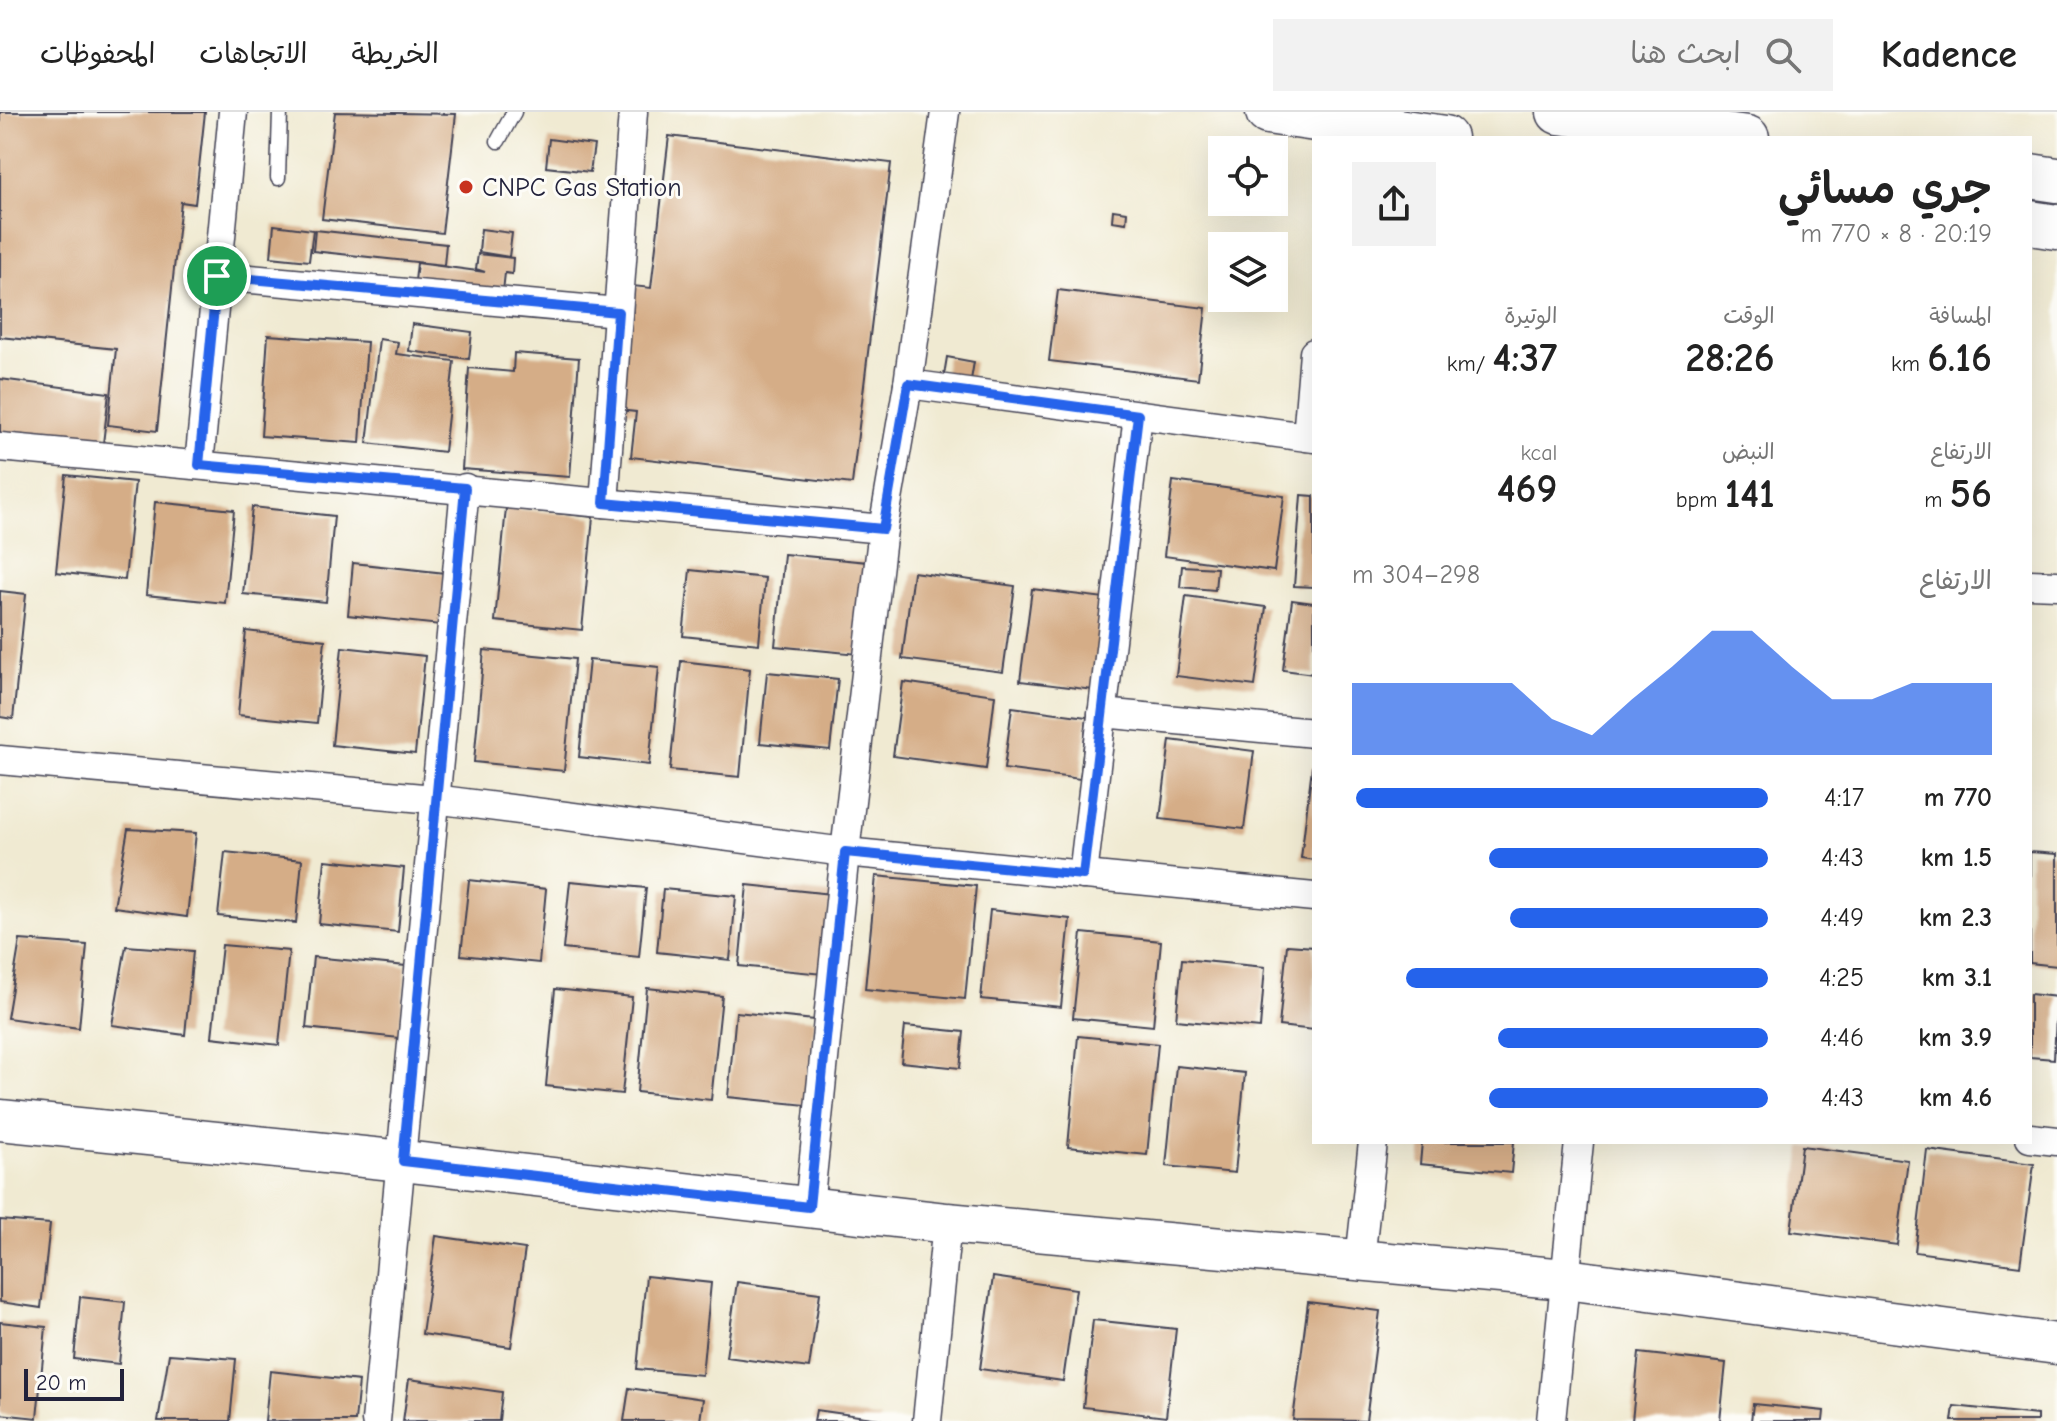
<!DOCTYPE html>
<html lang="ar">
<meta charset="utf-8">
<style>
body{margin:0;font-family:"Comic Neue","Playpen Sans Arabic",sans-serif;background:#f2f2f2;color:#222;direction:rtl;height:100vh;display:flex;flex-direction:column;font-size:30px;white-space:nowrap}
*{box-sizing:border-box;margin:0}
p{font-size:26px;color:#767676}
.icon{flex:none;width:44px;height:44px;fill:none;stroke:currentColor;stroke-width:2;stroke-linecap:round;stroke-linejoin:round}
.map{position:relative;flex:1;overflow:hidden;direction:ltr}
.drawer{position:absolute;left:1312px;top:24px;width:720px;height:1008px;display:flex;flex-direction:column;background:#fff;border-radius:0px;box-shadow:0 8px 32px #0002;direction:rtl}
.drawer>*{flex:none}
.buttons{position:absolute;left:1208px;top:24px;display:grid;gap:16px}
.buttons a{display:grid;place-items:center;width:80px;height:80px;border-radius:0px;background:#fff;box-shadow:0 8px 32px #0002;font-size:40px}
.scale{position:absolute;left:24px;bottom:20px;width:100px;box-sizing:border-box;padding-left:8px;border:4px solid #22223b;border-top:0;font-size:22px;line-height:28px;white-space:nowrap;color:#22223b;-webkit-text-stroke:6px #fdfcf7;paint-order:stroke}
.pin{position:absolute;display:grid;place-items:center;width:68px;height:68px;color:#fff;margin:-34px;border:4px solid #fff;border-radius:50%;box-shadow:0 2px 8px #0007}
.round{display:grid;place-items:center;flex:none;width:84px;height:84px;border-radius:0px;background:#f2f2f2}
.head{display:flex;align-items:center;justify-content:space-between;height:136px;padding:0 40px}
h1{font-size:44px;font-weight:600;line-height:60px}
.stats{display:grid;grid-template-columns:repeat(3,1fr);gap:12px;height:136px;padding:8px 40px}
.stats div{display:grid;align-content:center}
.stats b{font-size:40px;font-weight:600}
.stats small{font-size:22px;font-weight:400}
.stats p{font-size:22px}
.chart{height:224px;padding:16px 40px}
.chart p{display:flex;justify-content:space-between}
.chart svg{width:100%;height:144px;margin-top:8px;fill:#2563eb;opacity:.7}
ul{padding:0 40px;list-style:none;font-size:26px}
li{display:grid;grid-template-columns:128px 96px 1fr;align-items:center;height:60px}
li i{height:20px;border-radius:10px;background:#2563eb}
header{display:flex;align-items:center;gap:48px;box-sizing:border-box;height:112px;padding:0 40px;background:#fff;border-bottom:2px solid #e0e0e0}
header strong{font-size:38px}
nav{display:flex;gap:44px;margin-inline-start:auto;font-size:28px}
.search{width:560px;height:72px;background:#f2f2f2;display:flex;align-items:center;gap:20px;box-sizing:border-box;padding:0 28px;border-radius:0px;color:#767676;font-size:30px}
.map>svg:first-child{display:block}
.building{fill:#d5ad87}
.lines{fill:none;stroke-linecap:round;stroke-linejoin:round}
.lane-casing{stroke:#414052;stroke-width:17}
.street-casing{stroke:#414052;stroke-width:31}
.secondary-casing{stroke:#414052;stroke-width:43}
.highway-casing{stroke:#414052;stroke-width:47}
.lane{stroke:#fff;stroke-width:14}
.street{stroke:#fff;stroke-width:28}
.secondary{stroke:#fff;stroke-width:40}
.highway{stroke:#fff;stroke-width:44}
.route-casing{stroke:#fff;stroke-width:16}
.route{stroke:#2563eb;stroke-width:10}
.poi-dot{fill:#c8321e;stroke:#fdfcf7;stroke-width:3}
.labels{text-anchor:middle;stroke-width:6;stroke-linejoin:round;paint-order:stroke}
.poi-label{font-size:26px;fill:#22223b;stroke:#fdfcf7;text-anchor:start}
</style>
<header>
<strong>Kadence</strong>
<div class="search"><svg class="icon" aria-label="search" viewBox="0 0 24 24"><circle cx="10" cy="10" r="6"/><path d="M15 15l6 6"/></svg>ابحث هنا</div>
<nav><a>الخريطة</a><a>الاتجاهات</a><a>المحفوظات</a></nav>
</header>
<div class="map">
<svg width="2057" height="1309" viewBox="0 0 2057 1309">
<rect width="100%" height="100%" fill="#fdfcf7"/>
<filter id="ink" filterUnits="userSpaceOnUse"><feTurbulence type="fractalNoise" baseFrequency=".0125" numOctaves="2"/><feDisplacementMap in="SourceGraphic" scale="16" xChannelSelector="R" yChannelSelector="G"/><feConvolveMatrix kernelMatrix="1 2 1 2 8 2 1 2 1" color-interpolation-filters="sRGB"/></filter>
<filter id="wash" filterUnits="userSpaceOnUse"><feTurbulence type="fractalNoise" baseFrequency=".006" numOctaves="4" result="noise"/><feDisplacementMap in="SourceGraphic" scale="32" xChannelSelector="R" yChannelSelector="G"/><feGaussianBlur stdDeviation="1.8" result="paint"/><feColorMatrix in="noise" values="0 0 0 0 0 0 0 0 0 0 0 0 0 0 0 0 0 1.4 0 .05"/><feComposite in="paint" operator="in"/></filter>
<g filter="url(#wash)">
<rect width="100%" height="100%" fill="#f0ead2"/>
<g id="blocks">
<g class="building">
<path d="M0,0H205L195,92L181,90L157,319L108,313L116,237L0,225Z"/>
<path d="M335,0L456,2L442,121L322,107Z"/>
<path d="M669,24L891,51L852,372L631,345L636,300L618,298L633,174L651,176Z"/>
<path d="M549,27L594,33L590,60L546,55Z"/>
<path d="M1113,98L1127,100L1126,111L1112,109Z"/>
<path d="M274,113L313,118L309,149L271,145Z"/>
<path d="M481,117L512,121L509,145L479,140Z"/>
<path d="M315,118L446,132L444,153L313,139Z"/>
<path d="M478,142L513,146L512,162L505,161L503,179L415,169L417,151L485,160L476,157Z"/>
<path d="M1058,178L1206,196L1198,267L1049,249Z"/>
<path d="M412,212L472,220L469,247L409,239Z"/>
<path d="M268,223L367,230L360,331L261,324Z"/>
<path d="M379,227L398,230L396,242L454,249L444,340L367,331Z"/>
<path d="M514,241L579,246L570,365L462,357L469,256L513,260Z"/>
<path d="M947,245L974,250L971,268L944,263Z"/>
<path d="M0,267L109,281L102,340L0,328Z"/>
<path d="M66,363L135,370L125,468L56,460Z"/>
<path d="M1173,369L1284,384L1274,459L1164,444Z"/>
<path d="M1301,383L1314,384V475L1294,474Z"/>
<path d="M155,390L234,398L225,491L146,483Z"/>
<path d="M252,395L334,404L326,490L243,482Z"/>
<path d="M506,396L593,405L582,518L495,509Z"/>
<path d="M784,442L867,450L858,542L775,534Z"/>
<path d="M353,451L445,461L440,513L348,503Z"/>
<path d="M1182,454L1217,456L1215,478L1180,475Z"/>
<path d="M690,458L765,466L759,532L683,524Z"/>
<path d="M913,460L1015,474L1003,560L902,547Z"/>
<path d="M1032,477L1105,486L1093,578L1020,569Z"/>
<path d="M0,479L26,482L13,607L0,605Z"/>
<path d="M1186,484L1266,495L1255,574L1176,564Z"/>
<path d="M1292,488L1314,491V562L1283,558Z"/>
<path d="M246,519L325,528L317,611L238,603Z"/>
<path d="M342,535L425,544L415,642L332,633Z"/>
<path d="M484,538L575,547L564,659L474,650Z"/>
<path d="M589,548L659,555L649,653L579,645Z"/>
<path d="M681,549L750,557L740,665L670,658Z"/>
<path d="M767,560L838,567L830,638L760,631Z"/>
<path d="M903,570L995,583L986,657L893,644Z"/>
<path d="M1012,595L1087,605L1080,667L1004,657Z"/>
<path d="M1170,628L1254,639L1244,717L1160,707Z"/>
<path d="M1312,655H1314V748L1301,746Z"/>
<path d="M128,717L196,721L187,805L114,795Z"/>
<path d="M225,740L302,748L296,811L218,804Z"/>
<path d="M2030,740L2057,742V854L2030,851Z"/>
<path d="M325,748L404,756L398,820L319,812Z"/>
<path d="M876,764L976,774L965,887L865,877Z"/>
<path d="M469,768L546,777L539,851L461,843Z"/>
<path d="M570,769L646,776L639,845L563,837Z"/>
<path d="M747,773L831,782L823,862L739,854Z"/>
<path d="M663,777L736,784L730,848L657,840Z"/>
<path d="M990,798L1070,807L1061,895L981,887Z"/>
<path d="M1082,821L1161,829L1153,914L1073,906Z"/>
<path d="M20,828L87,833L79,916L7,906Z"/>
<path d="M222,833L289,839L279,933L212,925Z"/>
<path d="M1287,833L1314,835V918L1279,914Z"/>
<path d="M126,834L193,839L185,923L112,913Z"/>
<path d="M313,845L406,854L399,926L306,916Z"/>
<path d="M1182,847L1265,855L1260,916L1176,908Z"/>
<path d="M647,876L722,884L711,988L637,980Z"/>
<path d="M555,877L632,885L622,982L546,974Z"/>
<path d="M2030,882L2057,885L2054,947L2030,945Z"/>
<path d="M736,900L814,908L806,993L728,985Z"/>
<path d="M905,914L964,920L960,956L901,950Z"/>
<path d="M1078,924L1158,932L1147,1043L1068,1035Z"/>
<path d="M1176,954L1245,961L1235,1061L1166,1054Z"/>
<path d="M1422,1030H1514L1511,1061L1420,1052Z"/>
<path d="M1802,1034L1908,1048L1897,1133L1791,1119Z"/>
<path d="M1927,1038L2034,1052L2020,1154L1915,1140Z"/>
<path d="M0,1108L50,1112L41,1196L0,1190Z"/>
<path d="M436,1124L525,1137L511,1235L422,1222Z"/>
<path d="M646,1164L711,1171L702,1263L637,1257Z"/>
<path d="M993,1165L1076,1177L1063,1269L980,1257Z"/>
<path d="M737,1170L820,1181L809,1256L726,1245Z"/>
<path d="M80,1185L125,1190L119,1252L74,1247Z"/>
<path d="M1308,1190L1380,1199L1366,1309L1293,1308Z"/>
<path d="M1093,1208L1176,1217L1166,1305L1083,1295Z"/>
<path d="M0,1210L46,1215L37,1306L0,1302Z"/>
<path d="M1639,1241L1726,1251L1720,1309H1632Z"/>
<path d="M169,1242L236,1247L230,1309H158Z"/>
<path d="M270,1259L359,1269L355,1309H265Z"/>
<path d="M409,1267L502,1280L499,1309H403Z"/>
<path d="M629,1276L703,1287L700,1309H624Z"/>
<path d="M1753,1292L1824,1299L1823,1309H1751Z"/>
<path d="M1954,1294L2037,1303V1309H1952Z"/>
<path d="M816,1298L880,1307L879,1309H814Z"/>
</g>
</g>
</g>
<g filter="url(#ink)">
<use href="#blocks" fill-opacity="0" stroke="#414052" stroke-width="2"/>
<g class="lines">
<g class="lane-casing">
<g id="lane">
<path d="M498,29L514,0"/>
<path d="M278,66L280,0"/>
</g>
</g>
<g class="street-casing">
<g id="street">
<path d="M217,164L618,200"/>
<path d="M908,272L1314,326"/>
<path d="M1307,325L1314,241"/>
<path d="M0,335L883,417"/>
<path d="M199,353L233,0"/>
<path d="M604,391L633,0"/>
<path d="M2030,472L2057,473"/>
<path d="M1102,601L1314,621"/>
<path d="M0,648L434,687L845,740L1314,785"/>
<path d="M1083,763L1138,303"/>
<path d="M2030,1026L2057,1029"/>
<path d="M809,1095L845,740L883,417L908,272L945,0"/>
<path d="M1360,1148L1373,1030"/>
<path d="M376,1309L465,376"/>
<path d="M927,1309L947,1111"/>
<path d="M1551,1309L1579,1030"/>
</g>
</g>
<g class="secondary-casing">
<path id="secondary" d="M0,1008L403,1049L947,1111L1566,1167L2057,1232"/>
</g>
<g class="highway-casing">
<g id="highway">
<path d="M1268,0L1445,26"/>
<path d="M1559,0L1747,26"/>
<path d="M2030,64L2057,68"/>
<path d="M2030,111L2057,115"/>
</g>
</g>
<use href="#lane" class="lane"/>
<use href="#street" class="street"/>
<use href="#secondary" class="secondary"/>
<use href="#highway" class="highway"/>
</g>
</g>
<g class="lines" filter="url(#ink)">
<g class="route-casing">
<path id="route" d="M217,164L618,200L604,391L883,417L908,272L1138,303L1083,763L845,740L809,1095L403,1049L465,376L199,353Z"/>
</g>
<use href="#route" class="route"/>
</g>
<circle class="poi-dot" cx="466" cy="75" r="8"/>
<g class="labels">
<g class="poi-label">
<text x="482" y="84">CNPC Gas Station</text>
</g>
</g>
</svg>
<div class="buttons">
<a><svg class="icon" aria-label="locate" viewBox="0 0 24 24"><circle cx="12" cy="12" r="6"/><path d="M12 2v4M12 18v4M2 12h4M18 12h4"/></svg></a>
<a><svg class="icon" aria-label="layers" viewBox="0 0 24 24"><path d="M12 4l9 5-9 5-9-5zM3 14l9 5 9-5"/></svg></a>
</div>
<div class="scale">20 m</div>
<div class="pin" style="left:217px;top:164px;background:#1e9e55"><svg class="icon" aria-label="arrive" viewBox="0 0 24 24"><path d="M6 21V4h12l-3 4 3 4H6"/></svg></div>
<section class="drawer">
<div class="head"><div><h1>جري مسائي</h1><p>20:19 · 8 × 770 m</p></div><a class="round"><svg class="icon" aria-label="share" viewBox="0 0 24 24"><path d="M12 15V3M7 8l5-5 5 5M5 13v7h14v-7"/></svg></a></div>
<div class="stats">
<div><p>المسافة</p><b>6.16<small> km</small></b></div>
<div><p>الوقت</p><b>28:26</b></div>
<div><p>الوتيرة</p><b>4:37<small> /km</small></b></div>
</div>
<div class="stats">
<div><p>الارتفاع</p><b>56<small> m</small></b></div>
<div><p>النبض</p><b>141<small> bpm</small></b></div>
<div><p>kcal</p><b>469</b></div>
</div>
<div class="chart"><p><span>الارتفاع</span>298–304 m</p>
<svg viewBox="0 0 160 44" preserveAspectRatio="none"><path d="M0 44V22L10 22L20 22L30 22L40 22L50 33L60 38L70 27L80 17L90 6L100 6L110 17L120 27L130 27L140 22L150 22L160 22V44z"/></svg>
</div>
<ul>
<li><b>770 m</b>4:17<i style="width:99%"></i></li>
<li><b>1.5 km</b>4:43<i style="width:67%"></i></li>
<li><b>2.3 km</b>4:49<i style="width:62%"></i></li>
<li><b>3.1 km</b>4:25<i style="width:87%"></i></li>
<li><b>3.9 km</b>4:46<i style="width:65%"></i></li>
<li><b>4.6 km</b>4:43<i style="width:67%"></i></li>
</ul>
</section>
</div>
